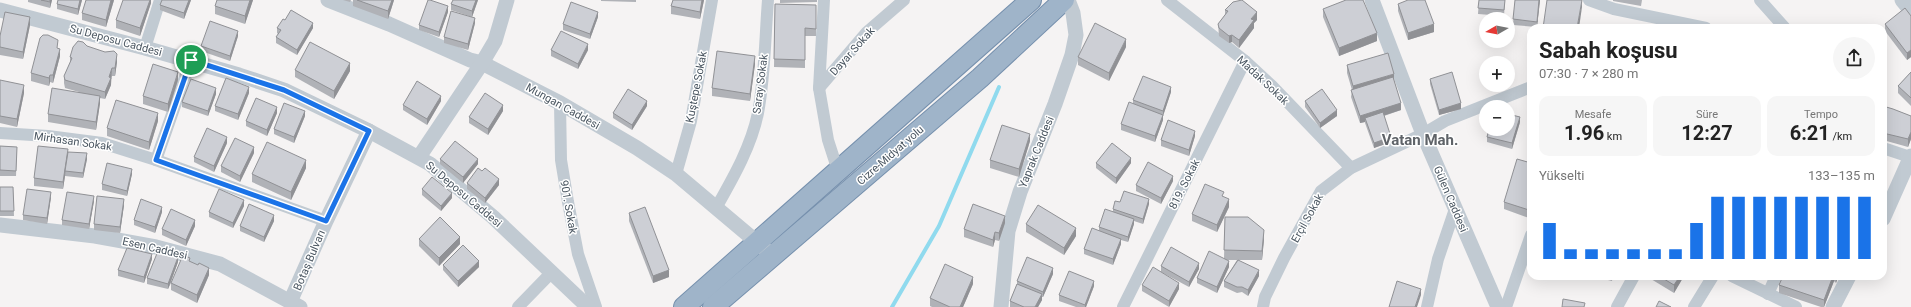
<!DOCTYPE html>
<html lang="tr">
<meta charset="utf-8">
<style>
body{margin:0;font-family:Roboto,sans-serif;background:#f6f6f6;color:#222;height:100vh;display:flex;flex-direction:column;font-size:15px;white-space:nowrap}
*{box-sizing:border-box;margin:0}
p{font-size:13px;color:#767676}
.icon{flex:none;width:22px;height:22px;fill:none;stroke:currentColor;stroke-width:2;stroke-linecap:round;stroke-linejoin:round}
.map{position:relative;flex:1;overflow:hidden}
.sheet{position:absolute;left:1527px;top:24px;width:360px;height:256px;display:flex;flex-direction:column;background:#fff;border-radius:12px;box-shadow:0 4px 16px #0002}
.sheet>*{flex:none}
.needle{width:26px;rotate:261deg}
.fabs{position:absolute;left:1479px;top:12px;display:grid;gap:8px}
.fabs a{display:grid;place-items:center;width:36px;height:36px;border-radius:50%;background:#fff;box-shadow:0 4px 16px #0002;font-size:20px}
.pin{position:absolute;display:grid;place-items:center;width:34px;height:34px;color:#fff;margin:-17px;border:2px solid #fff;border-radius:50%;box-shadow:0 1px 4px #0007}
.round{display:grid;place-items:center;flex:none;width:42px;height:42px;border-radius:21px;background:#f6f6f6}
.headline{display:flex;align-items:center;justify-content:space-between;height:68px;padding:0 12px}
h1{font-size:22px;font-weight:700;line-height:30px}
.metrics{display:grid;grid-template-columns:repeat(3,1fr);gap:6px;height:68px;padding:4px 12px}
.metrics div{display:grid;align-content:center;border-radius:10px;background:#f6f6f6;text-align:center}
.metrics b{font-size:20px;font-weight:700}
.metrics small{font-size:11px;font-weight:400}
.metrics p{font-size:11px}
.chart{height:112px;padding:8px 12px}
.chart p{display:flex;justify-content:space-between}
.chart svg{width:100%;height:72px;margin-top:4px;stroke:#1a73e8;stroke-width:6}
.map>svg:first-child{display:block}
.lines{fill:none;stroke-linecap:round;stroke-linejoin:round}
.stream{stroke:#90daee;stroke-width:4}
.trunk-casing{stroke:#7690ad;stroke-width:22}
.minor{stroke:#c1cad2;stroke-width:12}
.tertiary{stroke:#c1cad2;stroke-width:15}
.trunk{stroke:#9fb4c9;stroke-width:20}
.wall{fill:#b0b2b7}
.shaded-wall{fill:#909195}
.building{fill:#cdcfd5;stroke:#909195}
.route-casing{stroke:#fff;stroke-width:8}
.route{stroke:#1a73e8;stroke-width:5}
.labels{text-anchor:middle;stroke-width:3;stroke-linejoin:round;paint-order:stroke}
.street-label{font-size:11px;fill:#4a5661;stroke:#fff}
.district-label{font-size:15px;font-weight:bold;fill:#5f6368;stroke:#fff}
</style>
<div class="map">
<svg width="1911" height="307" viewBox="0 0 1911 307">
<rect width="100%" height="100%" fill="#f5f3f3"/>
<g class="lines">
<path class="stream" d="M892,307L939,226L999,87"/>
<g class="trunk-casing">
<g id="trunk">
<path d="M684,307L1031,0"/>
<path d="M713,307L980,78L1064,0"/>
</g>
</g>
<g class="minor">
<path d="M824,0L819,88L828,140L838,171"/>
<path d="M1167,0L1245,61L1272,86L1351,168"/>
<path d="M1589,0L1614,9L1706,28"/>
<path d="M1760,0L1785,28"/>
<path d="M145,48L160,0"/>
<path d="M819,88L867,32L904,0"/>
<path d="M560,103L561,160L568,202L578,254L596,307"/>
<path d="M0,133L48,136L102,143L156,160L326,221"/>
<path d="M1883,148L1910,157"/>
<path d="M156,160L191,60"/>
<path d="M676,174L691,121L712,0"/>
<path d="M716,208C733,178 751,147 758,113C765,76 765,37 768,0"/>
<path d="M1732,276L1796,307"/>
<path d="M1768,294L1776,276"/>
<path d="M518,307L552,272"/>
<path d="M1123,307L1245,61"/>
<path d="M1263,307L1265,297L1284,258L1321,191L1351,168L1423,134L1445,121L1531,87"/>
<path d="M1427,307L1438,259L1455,209"/>
<path d="M1506,307L1531,235"/>
<path d="M1617,307L1634,276"/>
<path d="M1694,307L1713,276"/>
</g>
<g class="tertiary">
<path d="M328,0L389,24L470,60L482,63L560,103L637,148L676,174L765,249"/>
<path d="M1372,0L1423,134L1498,307"/>
<path d="M1902,0L1911,11"/>
<path d="M0,10L145,48L239,75L284,90L369,131L430,164L493,217L588,307"/>
<path d="M419,157L482,63L495,41L507,0"/>
<path d="M1883,219L1911,156"/>
<path d="M0,225L95,236L156,247L220,264L300,307"/>
<path d="M290,302L326,221L369,131"/>
<path d="M1001,307L1008,231L1020,192L1055,104L1072,55L1076,35L1073,13L1068,0"/>
<path d="M1833,307L1849,276"/>
</g>
<use href="#trunk" class="trunk"/>
</g>
<g class="wall">
<path d="M28,0H52L50,8L28,2Z"/>
<path d="M58,0H82L78,15L57,9V4Z"/>
<path d="M114,0L106,27L82,20V13Z"/>
<path d="M151,0V3L140,36L116,28V20Z"/>
<path d="M162,0H191L184,19L160,10V5Z"/>
<path d="M253,0L245,24L215,14V6Z"/>
<path d="M343,0H351L350,2Z"/>
<path d="M353,0H394L388,19L353,6Z"/>
<path d="M453,0H478L472,17L451,10V4Z"/>
<path d="M601,0H636V2L601,1Z"/>
<path d="M673,0H704L700,19L671,14V6Z"/>
<path d="M780,0H817V2L780,3Z"/>
<path d="M1479,0H1505L1504,16L1478,14Z"/>
<path d="M1515,0H1540L1537,27L1513,25Z"/>
<path d="M1613,0H1642L1641,6L1613,1Z"/>
<path d="M775,4L816,5V36H805V68L774,67Z"/>
<path d="M1398,4L1434,32L1408,40L1398,11Z"/>
<path d="M1323,9L1377,41L1339,56L1323,17Z"/>
<path d="M1225,10L1257,20L1254,23V28L1239,48L1232,42L1229,43L1219,36L1218,24L1225,15Z"/>
<path d="M448,12L439,37L419,30V25Z"/>
<path d="M1911,16V57L1907,60L1885,31V24Z"/>
<path d="M598,17L590,39L563,30V24Z"/>
<path d="M285,20L313,28L297,55L276,43V37L278,34L277,33V28Z"/>
<path d="M475,23L468,50L444,43V37Z"/>
<path d="M30,25L23,59L0,55V36Z"/>
<path d="M238,36L230,61L201,51V46Z"/>
<path d="M87,46L117,62L115,76H112L111,79V85L105,99L100,98V103L96,130L48,122V114L79,92L65,88L64,83V76L70,63V57Z"/>
<path d="M1126,47L1109,81L1078,65V57Z"/>
<path d="M58,48L60,56L53,83L50,82L49,86L31,81V73Z"/>
<path d="M551,50H588L578,69L551,56Z"/>
<path d="M755,64L750,101L712,96V88Z"/>
<path d="M1347,65L1394,80L1401,110L1384,116L1391,142L1374,148L1365,123V122L1360,123L1351,97L1352,90L1347,73Z"/>
<path d="M295,70L350,71L334,99L295,77Z"/>
<path d="M1911,72V106L1898,93V86Z"/>
<path d="M1430,79L1461,109L1439,115L1430,84Z"/>
<path d="M0,80L24,93L17,127L0,123Z"/>
<path d="M178,80L168,112L143,104V96Z"/>
<path d="M1171,92L1163,116V120L1155,142L1121,130V124L1133,104V100Z"/>
<path d="M249,93L238,120L215,111V106Z"/>
<path d="M216,94L208,116L182,107V102Z"/>
<path d="M441,101L427,125L403,110V105Z"/>
<path d="M1305,101L1337,116L1320,128L1305,107Z"/>
<path d="M647,106L632,130L613,118V113Z"/>
<path d="M1883,106L1911,116V139L1908,147L1883,140Z"/>
<path d="M503,111L488,135L469,123V117Z"/>
<path d="M277,113L267,136L246,126V121Z"/>
<path d="M305,116L294,143L274,134V129Z"/>
<path d="M158,121L149,150L107,136V128Z"/>
<path d="M1520,122L1512,149L1487,142V137Z"/>
<path d="M1195,136L1189,156L1161,146V140Z"/>
<path d="M1030,141L1019,177L990,168V160Z"/>
<path d="M227,143L214,172L194,162V157Z"/>
<path d="M0,146L17,147L16,176H0Z"/>
<path d="M68,152L87,159L83,178L65,176L63,189L34,186V178Z"/>
<path d="M254,153L240,182L221,172V166Z"/>
<path d="M440,159L478,164L463,183L440,164Z"/>
<path d="M1096,163H1131L1116,184L1096,168Z"/>
<path d="M1531,163L1529,218L1504,209V202Z"/>
<path d="M306,168L291,200L252,182V174Z"/>
<path d="M482,171L499,185L485,203L467,189V183Z"/>
<path d="M132,174L127,196L102,190V184Z"/>
<path d="M1173,181L1161,204L1136,191V185Z"/>
<path d="M0,187H13L14,216H0Z"/>
<path d="M422,189L452,198L441,211L422,195Z"/>
<path d="M51,197L47,224L23,220V215Z"/>
<path d="M1224,197L1229,207L1217,232L1192,221V214Z"/>
<path d="M94,201L89,229L62,225V220Z"/>
<path d="M1120,202L1149,204L1143,224L1134,221V224L1128,242L1121,240V244L1113,265L1084,254V249L1099,231V227L1113,211V209Z"/>
<path d="M124,205L120,233L94,230V224Z"/>
<path d="M244,206L233,228L209,217V212Z"/>
<path d="M162,212L155,233L134,225V220Z"/>
<path d="M629,213L669,277L653,283L629,221Z"/>
<path d="M1225,217L1264,239L1262,260H1238L1259,276L1248,296L1242,292L1237,293L1224,287V281L1237,260H1226L1229,267L1217,293L1197,283V278L1224,259Z"/>
<path d="M274,221L264,242L240,231V226Z"/>
<path d="M1005,223L999,241L995,240L993,247L964,237V229Z"/>
<path d="M1026,224L1076,236L1064,255L1026,232Z"/>
<path d="M195,226L186,246L162,235V229Z"/>
<path d="M419,239L460,244L439,266L419,246Z"/>
<path d="M152,259L144,283L118,276V270Z"/>
<path d="M190,261L209,275L197,303L171,290V283L168,289L147,284V278L178,262L171,282Z"/>
<path d="M443,265L479,267L458,287L443,270Z"/>
<path d="M1161,266L1199,269L1189,287L1161,272Z"/>
<path d="M1053,274L1043,297H1042V300L1038,307H1010V301L1017,284V281Z"/>
<path d="M1592,276H1613L1612,281Z"/>
<path d="M1646,276H1684L1674,293Z"/>
<path d="M1783,276H1838L1836,283L1834,281L1824,307H1821L1779,293V285Z"/>
<path d="M973,284L963,307H932L930,306V298Z"/>
<path d="M1142,285L1179,289L1169,307L1142,291Z"/>
<path d="M1094,286L1086,307H1076L1059,301V295Z"/>
</g>
<g class="shaded-wall">
<path d="M50,0H52L50,8Z"/>
<path d="M80,0H82L78,15V9Z"/>
<path d="M111,0H114L106,27V20Z"/>
<path d="M150,0H151V3L140,36V28Z"/>
<path d="M189,0H191L184,19V13Z"/>
<path d="M250,0H253L245,24V16Z"/>
<path d="M392,0H394L388,19V11Z"/>
<path d="M476,0H478L472,17V11Z"/>
<path d="M702,0H704L700,19V12Z"/>
<path d="M1539,0H1540L1537,27V22Z"/>
<path d="M1582,0V7L1579,28H1577Z"/>
<path d="M448,6V12L439,37V32Z"/>
<path d="M598,12V17L590,39V34Z"/>
<path d="M1257,12V20L1254,23V28L1239,48V40L1251,19Z"/>
<path d="M30,17V25L23,59V52Z"/>
<path d="M475,18V23L468,50V44Z"/>
<path d="M313,23V28L297,55V50Z"/>
<path d="M1434,24V32L1408,40V33Z"/>
<path d="M238,31V36L230,61V56Z"/>
<path d="M1377,33V41L1339,56V48Z"/>
<path d="M1232,35V42L1229,43V36Z"/>
<path d="M1126,39V47L1109,81V73Z"/>
<path d="M588,44V50L578,69V64Z"/>
<path d="M60,49V56L53,83V75Z"/>
<path d="M1911,50V57L1907,60V53Z"/>
<path d="M117,54V62L115,76V68Z"/>
<path d="M755,56V64L750,101V94Z"/>
<path d="M350,63V71L334,99V91Z"/>
<path d="M112,68L111,85L105,99V92Z"/>
<path d="M178,72V80L168,112V104Z"/>
<path d="M1394,74V82L1353,93V86Z"/>
<path d="M50,75V82L49,86V78Z"/>
<path d="M24,85V93L17,127V119Z"/>
<path d="M249,87V93L238,120V114Z"/>
<path d="M1171,87V92L1163,116V111Z"/>
<path d="M216,88V94L208,116V111Z"/>
<path d="M100,96V103L96,130V122Z"/>
<path d="M441,96V101L427,125V119Z"/>
<path d="M647,101V106L632,130V125Z"/>
<path d="M1401,103V110L1367,121L1365,118V122L1360,123V116Z"/>
<path d="M1461,103V109L1439,115V110Z"/>
<path d="M503,105V111L488,135V129Z"/>
<path d="M277,107V113L267,136V130Z"/>
<path d="M1337,110V116L1320,128V123Z"/>
<path d="M305,111V116L294,143V137Z"/>
<path d="M158,113V121L149,150V142Z"/>
<path d="M1163,115V120L1155,142V136Z"/>
<path d="M1520,117V122L1512,149V143Z"/>
<path d="M1195,131V136L1189,156V150Z"/>
<path d="M1911,132V139L1908,147V139Z"/>
<path d="M1030,134V141L1019,177V169Z"/>
<path d="M227,137V143L214,172V166Z"/>
<path d="M1391,137V142L1374,148V143Z"/>
<path d="M254,147V153L240,182V176Z"/>
<path d="M68,149L65,176L63,189V182Z"/>
<path d="M87,153V159L83,178V173Z"/>
<path d="M1131,158V163L1116,184V178Z"/>
<path d="M478,159V164L463,183V177Z"/>
<path d="M306,160V168L291,200V192Z"/>
<path d="M132,169V174L127,196V191Z"/>
<path d="M1173,176V181L1161,204V198Z"/>
<path d="M499,179V185L485,203V198Z"/>
<path d="M51,192V197L47,224V218Z"/>
<path d="M452,193V198L441,211V206Z"/>
<path d="M94,196V201L89,229V224Z"/>
<path d="M124,199V205L120,233V227Z"/>
<path d="M1149,199V204L1143,224V219Z"/>
<path d="M1229,199V207L1217,232V225Z"/>
<path d="M244,200V206L233,228V223Z"/>
<path d="M1531,204V212L1529,218V210Z"/>
<path d="M162,207V212L155,233V227Z"/>
<path d="M274,215V221L264,242V237Z"/>
<path d="M1005,216V223L999,241V233Z"/>
<path d="M1134,219V224L1128,242V237Z"/>
<path d="M195,220V226L186,246V240Z"/>
<path d="M1076,228V236L1064,255V248Z"/>
<path d="M1264,230V239L1262,260V251Z"/>
<path d="M995,232V240L993,247V240Z"/>
<path d="M460,237V244L439,266V258Z"/>
<path d="M1121,239V244L1113,265V259Z"/>
<path d="M152,254V259L144,283V277Z"/>
<path d="M178,257V262L168,289V284Z"/>
<path d="M479,261V267L458,287V281Z"/>
<path d="M1229,261V267L1217,293V287Z"/>
<path d="M1199,263V269L1189,287V282Z"/>
<path d="M209,268V275L197,303V295Z"/>
<path d="M1053,268V274L1043,297V292Z"/>
<path d="M669,270V277L653,283V276Z"/>
<path d="M1259,270V276L1248,296V290Z"/>
<path d="M1680,276H1684L1674,293V285Z"/>
<path d="M1833,276H1834V281L1824,307V300Z"/>
<path d="M1836,276H1838L1836,283Z"/>
<path d="M973,277V284L963,307H960Z"/>
<path d="M1094,281V286L1086,307H1085V305Z"/>
<path d="M1179,283V289L1169,307V301Z"/>
<path d="M1421,289V295L1417,307H1415Z"/>
<path d="M1042,294V300L1038,307H1035Z"/>
</g>
<g class="building">
<path d="M41,0H50V2Z"/>
<path d="M58,0H80L78,9L57,4Z"/>
<path d="M86,0H111L106,20L82,13Z"/>
<path d="M123,0H150L140,28L116,20Z"/>
<path d="M162,0H189L184,13L160,5Z"/>
<path d="M217,0H250L245,16L215,6Z"/>
<path d="M357,0H392L388,11Z"/>
<path d="M428,0H430L448,6L439,32L419,25Z"/>
<path d="M453,0H476L472,11L451,4Z"/>
<path d="M673,0H702L700,12L671,6Z"/>
<path d="M1242,0L1257,12L1251,19L1254,20L1239,40L1232,35L1229,36L1219,28L1218,24L1228,11L1225,10L1233,2Z"/>
<path d="M1346,0H1363L1377,33L1339,48L1323,9Z"/>
<path d="M1408,0H1425L1434,24L1408,33L1398,4Z"/>
<path d="M1479,0H1505L1504,10L1478,8Z"/>
<path d="M1515,0H1539L1537,22L1513,19Z"/>
<path d="M1547,0H1582L1577,28H1543Z"/>
<path d="M571,2L598,12L590,34L563,24Z"/>
<path d="M775,4L816,5V29L805,28V60L774,59Z"/>
<path d="M1905,8L1911,16V50L1907,53L1885,24Z"/>
<path d="M291,10L313,23L297,50L276,37L281,30L277,28L283,19L285,20Z"/>
<path d="M451,11L475,18L468,44L444,37Z"/>
<path d="M5,12L30,17L23,52L0,47V36Z"/>
<path d="M210,21L238,31L230,56L201,46Z"/>
<path d="M1095,23L1126,39L1109,73L1078,57Z"/>
<path d="M561,31L588,44L578,64L551,50Z"/>
<path d="M43,35H48L58,40L57,48L60,49L53,75H50L49,78L31,73L40,38Z"/>
<path d="M78,41L83,42L87,46L105,52L114,51L117,54L115,68H112L109,77L111,78L105,92L65,80L64,76L72,58L70,57L73,47Z"/>
<path d="M310,42L350,63L334,91L295,70Z"/>
<path d="M717,51L755,56L750,94L712,88Z"/>
<path d="M1388,53L1394,74L1353,86L1347,65Z"/>
<path d="M153,64L178,72L168,104L143,96Z"/>
<path d="M1452,72L1461,103L1439,110L1430,79Z"/>
<path d="M1911,72V98L1898,86Z"/>
<path d="M1143,76L1171,87L1163,111L1133,100Z"/>
<path d="M1393,77L1401,103L1360,116L1351,90Z"/>
<path d="M226,78L249,87L238,114L215,106Z"/>
<path d="M191,79L216,88L208,111L182,102Z"/>
<path d="M0,80L24,85L17,119L0,116Z"/>
<path d="M417,81L441,96L427,119L403,105Z"/>
<path d="M52,88L100,96L96,122L48,114Z"/>
<path d="M628,89L647,101L632,125L613,113Z"/>
<path d="M1322,89L1337,110L1320,123L1305,101Z"/>
<path d="M485,93L503,105L488,129L469,117Z"/>
<path d="M256,98L277,107L267,130L246,121Z"/>
<path d="M116,100L158,113L149,142L107,128Z"/>
<path d="M1129,102L1163,115L1155,136L1121,124Z"/>
<path d="M284,103L305,111L294,137L274,129Z"/>
<path d="M1883,106L1893,109L1911,116V132L1908,139L1883,133Z"/>
<path d="M1383,112L1391,137L1374,143L1365,118Z"/>
<path d="M1508,114L1520,117L1512,143L1487,137L1489,129H1508Z"/>
<path d="M1168,120L1195,131L1189,150L1161,140Z"/>
<path d="M1002,125L1030,134L1019,169L990,160Z"/>
<path d="M207,128L227,137L214,166L194,157Z"/>
<path d="M235,138L254,147L240,176L221,166Z"/>
<path d="M455,141L478,159L463,177L440,159Z"/>
<path d="M267,142L306,160L291,192L252,174Z"/>
<path d="M1112,143L1131,158L1116,178L1096,163Z"/>
<path d="M0,146L17,147L16,171L0,170Z"/>
<path d="M38,146L68,149L63,182L34,178Z"/>
<path d="M68,152L87,153L83,173L65,171Z"/>
<path d="M1517,159L1531,163V204L1529,210L1504,202Z"/>
<path d="M1148,162L1173,176L1161,198L1136,185Z"/>
<path d="M107,163L132,169L127,191L102,184Z"/>
<path d="M478,168L482,171L485,168L499,179L485,198L467,183Z"/>
<path d="M432,177L452,193L441,206L422,189Z"/>
<path d="M1205,184L1224,192L1222,196L1229,199L1217,225L1192,214Z"/>
<path d="M0,187H13L14,211H0Z"/>
<path d="M27,189L51,192L47,218L23,215Z"/>
<path d="M219,189L244,200L233,223L209,212Z"/>
<path d="M1124,191L1149,199L1143,219L1113,209L1115,201L1120,202Z"/>
<path d="M67,192L94,196L89,224L62,220Z"/>
<path d="M97,196L124,199L120,227L94,224Z"/>
<path d="M141,199L162,207L155,227L134,220Z"/>
<path d="M249,204L274,215L264,237L240,226Z"/>
<path d="M973,204L1005,216L999,233L995,232L993,240L964,229Z"/>
<path d="M1038,205L1076,228L1064,248L1026,224Z"/>
<path d="M645,207L669,270L653,276L629,213Z"/>
<path d="M171,209L195,220L186,240L162,229Z"/>
<path d="M1105,209L1134,219L1128,237L1099,227Z"/>
<path d="M440,217L460,237L439,258L419,239Z"/>
<path d="M1225,217H1248L1264,230L1262,251L1224,250Z"/>
<path d="M1092,228L1121,239L1113,259L1084,249Z"/>
<path d="M463,245L479,261L458,281L443,265Z"/>
<path d="M1171,247L1199,263L1189,282L1161,266Z"/>
<path d="M127,248L152,254L144,277L118,270Z"/>
<path d="M158,251L178,257L168,284L147,278Z"/>
<path d="M1209,251L1229,261L1217,287L1197,278Z"/>
<path d="M183,255L190,258L189,261L198,265L199,263L209,268L197,295L171,283Z"/>
<path d="M1027,257L1053,268L1043,292L1017,281Z"/>
<path d="M1238,260L1259,270L1248,290L1242,287H1237L1224,281Z"/>
<path d="M945,264L973,277L960,307H950L930,298Z"/>
<path d="M1153,267L1179,283L1169,301L1142,285Z"/>
<path d="M1069,271L1094,281L1085,305L1059,295Z"/>
<path d="M1659,276H1680L1674,285Z"/>
<path d="M1783,276H1833L1824,300L1779,285Z"/>
<path d="M1397,281L1421,289L1415,307H1389Z"/>
<path d="M1017,284L1042,294L1035,307H1024L1010,301Z"/>
<path d="M1563,299L1585,303L1584,307H1562Z"/>
<path d="M1659,301L1671,307H1656Z"/>
</g>
<g class="lines">
<g class="route-casing">
<path id="route" d="M191,60L284,90L369,131L326,221L156,160Z"/>
</g>
<use href="#route" class="route"/>
</g>
<g class="labels">
<g class="street-label">
<text transform="translate(116 40) rotate(15)" y="4">Su Deposu Caddesi</text>
<text transform="translate(852 51) rotate(-48)" y="4">Dayar Sokak</text>
<text transform="translate(1263 80) rotate(43)" y="4">Madak Sokak</text>
<text transform="translate(760 84) rotate(-83)" y="4">Saray Sokak</text>
<text transform="translate(696 87) rotate(-79)" y="4">Kuştepe Sokak</text>
<text transform="translate(563 106) rotate(29)" y="4">Mungan Caddesi</text>
<text transform="translate(73 141) rotate(8)" y="4">Mirhasan Sokak</text>
<text transform="translate(1036 152) rotate(-68)" y="4">Yaprak Caddesi</text>
<text transform="translate(890 155) rotate(-41)" y="4">Cizre-Midyat yolu</text>
<text transform="translate(1184 184) rotate(-63)" y="4">819. Sokak</text>
<text transform="translate(464 194) rotate(40)" y="4">Su Deposu Caddesi</text>
<text transform="translate(1451 199) rotate(67)" y="4">Gülen Caddesi</text>
<text transform="translate(569 207) rotate(80)" y="4">901. Sokak</text>
<text transform="translate(1307 218) rotate(-61)" y="4">Erçil Sokak</text>
<text transform="translate(155 248) rotate(13)" y="4">Esen Caddesi</text>
<text transform="translate(309 260) rotate(-67)" y="4">Botaş Bulvarı</text>
</g>
<g class="district-label">
<text x="1420" y="145">Vatan Mah.</text>
</g>
</g>
</svg>
<div class="fabs">
<a><svg class="needle" viewBox="-14 -14 28 28"><path d="M0-13l5 13h-10z" fill="#e53935"/><path d="M0 13l5-13h-10z" fill="#767676"/></svg></a>
<a>+</a>
<a>−</a>
</div>
<div class="pin" style="left:191px;top:60px;background:#1e9e55"><svg class="icon" aria-label="arrive" viewBox="0 0 24 24"><path d="M6 21V4h12l-3 4 3 4H6"/></svg></div>
<section class="sheet">
<div class="headline"><div><h1>Sabah koşusu</h1><p>07:30 · 7 × 280 m</p></div><a class="round"><svg class="icon" aria-label="share" viewBox="0 0 24 24"><path d="M12 15V3M7 8l5-5 5 5M5 13v7h14v-7"/></svg></a></div>
<div class="metrics">
<div><p>Mesafe</p><b>1.96<small> km</small></b></div>
<div><p>Süre</p><b>12:27</b></div>
<div><p>Tempo</p><b>6:21<small> /km</small></b></div>
</div>
<div class="chart"><p><span>Yükselti</span>133–135 m</p>
<svg viewBox="0 0 160 44" preserveAspectRatio="none"><path d="M5 44V22M15 44V38M25 44V38M35 44V38M45 44V38M55 44V38M65 44V38M75 44V22M85 44V6M95 44V6M105 44V6M115 44V6M125 44V6M135 44V6M145 44V6M155 44V6"/></svg>
</div>
</section>
</div>
